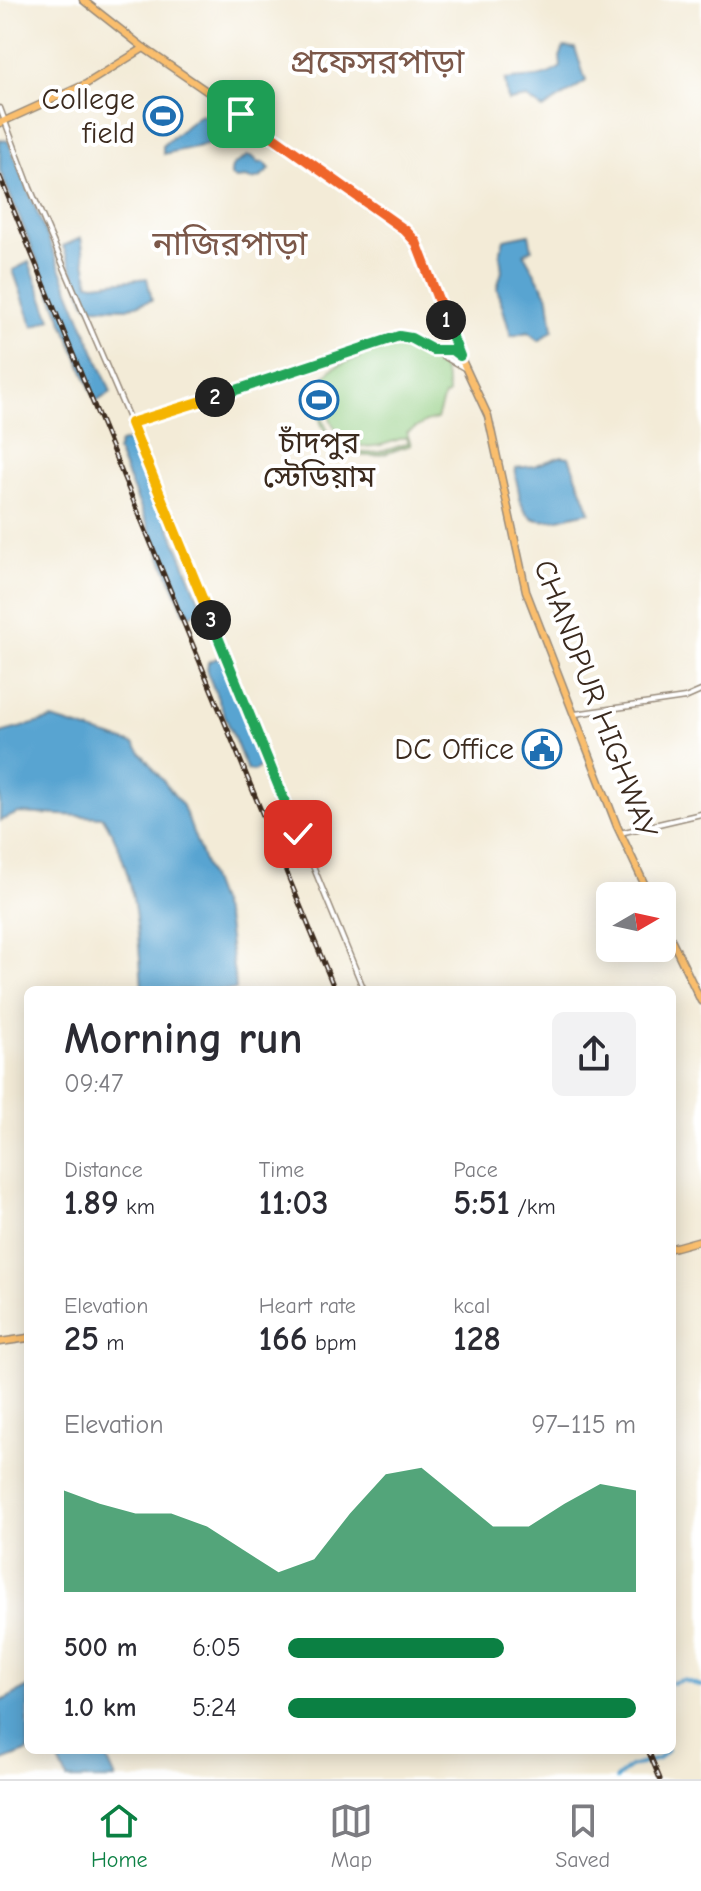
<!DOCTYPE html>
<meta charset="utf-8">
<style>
body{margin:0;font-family:"Comic Neue","Noto Sans Bengali",sans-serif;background:#f2f2f3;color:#2b2b33;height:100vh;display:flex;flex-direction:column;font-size:30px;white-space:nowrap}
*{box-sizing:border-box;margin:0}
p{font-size:26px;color:#7c7c81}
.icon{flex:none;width:44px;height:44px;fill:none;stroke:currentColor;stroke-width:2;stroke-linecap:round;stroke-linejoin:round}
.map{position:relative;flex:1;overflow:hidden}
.details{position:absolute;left:24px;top:986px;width:652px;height:768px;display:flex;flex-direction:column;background:#fff;border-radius:12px;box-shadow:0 4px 20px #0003}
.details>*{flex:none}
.needle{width:52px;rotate:81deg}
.tools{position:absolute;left:596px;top:882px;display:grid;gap:16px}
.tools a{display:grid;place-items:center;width:80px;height:80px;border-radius:12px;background:#fff;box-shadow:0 4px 20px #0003;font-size:40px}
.pin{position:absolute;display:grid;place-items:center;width:68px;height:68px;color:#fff;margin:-34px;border-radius:16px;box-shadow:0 4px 12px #0006}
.km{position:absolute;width:40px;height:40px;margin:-20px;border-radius:50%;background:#222;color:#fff;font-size:22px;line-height:40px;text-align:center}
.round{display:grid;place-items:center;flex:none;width:84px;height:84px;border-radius:12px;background:#f2f2f3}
.overview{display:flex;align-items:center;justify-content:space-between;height:136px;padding:0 40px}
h1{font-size:44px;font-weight:700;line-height:60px}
.metrics{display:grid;grid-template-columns:repeat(3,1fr);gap:12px;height:136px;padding:8px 40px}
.metrics div{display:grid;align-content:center}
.metrics b{font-size:34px;font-weight:700}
.metrics small{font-size:22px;font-weight:400}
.metrics p{font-size:22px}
.chart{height:224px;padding:16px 40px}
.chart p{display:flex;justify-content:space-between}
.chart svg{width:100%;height:144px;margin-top:8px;fill:#0b8043;opacity:.7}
ul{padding:0 40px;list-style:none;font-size:26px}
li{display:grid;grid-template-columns:128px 96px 1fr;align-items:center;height:60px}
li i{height:20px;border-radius:10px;background:#0b8043}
.tabs{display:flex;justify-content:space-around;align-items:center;height:112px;border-top:2px solid #e1e1e2;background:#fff;font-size:22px;color:#7c7c81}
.tabs a{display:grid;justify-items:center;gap:4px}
.tabs .on{color:#0b8043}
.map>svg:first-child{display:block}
.green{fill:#91cd81;stroke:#667c50;stroke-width:2;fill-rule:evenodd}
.water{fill:#58a4d1;stroke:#4a6778;stroke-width:2}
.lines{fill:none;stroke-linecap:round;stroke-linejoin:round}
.canal{stroke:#58a4d1;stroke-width:4}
.minor-casing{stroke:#978a7a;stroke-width:7}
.major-casing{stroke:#978a7a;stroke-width:9}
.minor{stroke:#fff;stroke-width:4}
.major{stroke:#fabe6d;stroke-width:6}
.rail-casing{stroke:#3b2a1e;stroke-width:5}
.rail{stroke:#fff;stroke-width:2;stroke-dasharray:6;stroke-linecap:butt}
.split-1-casing{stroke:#fff;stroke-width:16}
.split-2-casing{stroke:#fff;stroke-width:16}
.split-3-casing{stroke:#fff;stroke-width:16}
.split-4-casing{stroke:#fff;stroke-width:16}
.split-1{stroke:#f0652b;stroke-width:10}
.split-2{stroke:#22a559;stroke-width:10}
.split-3{stroke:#f5b400;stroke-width:10}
.split-4{stroke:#22a559;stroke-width:10}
.labels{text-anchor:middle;stroke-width:8;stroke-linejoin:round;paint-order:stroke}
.poi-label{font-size:30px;fill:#3b2a1e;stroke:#fff;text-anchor:end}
.street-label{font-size:30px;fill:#3b2a1e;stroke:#fff}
.quarter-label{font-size:34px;fill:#7c584a;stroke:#fff}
</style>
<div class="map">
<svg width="701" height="1779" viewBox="0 0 701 1779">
<rect width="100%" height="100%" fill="#fff"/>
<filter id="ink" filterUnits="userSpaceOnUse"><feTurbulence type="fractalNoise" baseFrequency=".0125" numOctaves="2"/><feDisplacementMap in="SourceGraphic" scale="16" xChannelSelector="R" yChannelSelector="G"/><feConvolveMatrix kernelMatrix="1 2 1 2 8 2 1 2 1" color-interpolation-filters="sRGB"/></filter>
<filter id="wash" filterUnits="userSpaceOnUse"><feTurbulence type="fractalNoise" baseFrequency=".006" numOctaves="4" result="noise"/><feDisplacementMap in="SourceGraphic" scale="32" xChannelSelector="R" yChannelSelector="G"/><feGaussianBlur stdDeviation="1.8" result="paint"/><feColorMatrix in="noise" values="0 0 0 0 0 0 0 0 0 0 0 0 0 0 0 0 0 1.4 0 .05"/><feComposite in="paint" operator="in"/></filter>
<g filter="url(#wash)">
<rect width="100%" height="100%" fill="#f3ebd7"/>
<path class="green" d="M393,343L414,348L430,358L433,356C444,367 448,379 448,395L444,396L437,419L426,422L407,433L411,445C397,449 382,457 368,456C333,455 312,425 320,391C322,385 322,379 327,374C335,364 349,362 360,358L358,352ZM322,391L328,393C324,422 342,450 375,446C385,445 396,440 406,437L408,443C396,447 383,453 370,453C336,454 315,423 322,391Z"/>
<g class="water">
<path d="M564,47L575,48L586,81L543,109L527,98L508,101L505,80C528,76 540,81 561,67L560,57Z"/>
<path d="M201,114L207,118L211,141L205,145L163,154V145Z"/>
<path d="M0,139L8,141L111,392L96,402L0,171Z"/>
<path d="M247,156H252L259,163L264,162L270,169L260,178L251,180L246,178L236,179L231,176C230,161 238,165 247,156Z"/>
<path d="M529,234L532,249L524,254L549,298L553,330L539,341L528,332L511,336L497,288L502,271L500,255L504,239Z"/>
<path d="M81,238L89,283L95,284L147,278L152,300L127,308L91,307L86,304L63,246Z"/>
<path d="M29,262L51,319L33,327L13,270Z"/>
<path d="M130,440L136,444L199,600L198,611L189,616L184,612L117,451L120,443Z"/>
<path d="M562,456L569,457L590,512C561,516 525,537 519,493C518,483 514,478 516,468L534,466Z"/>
<path d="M217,658L223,660L226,664L264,753L262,765L254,771L247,770L207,672L208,662Z"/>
<path d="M52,719L134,744L183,806L227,923L236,990H142C139,932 135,868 103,817L18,813L0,821V733Z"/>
<path d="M28,1687V1750H31L0,1762V1702Z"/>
<path d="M54,1750H103L116,1779H67Z"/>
</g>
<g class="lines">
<g class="canal">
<path d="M672,1683L683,1680L701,1686"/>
<path d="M616,1779L630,1767L658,1759L667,1750"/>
</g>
</g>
</g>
<g filter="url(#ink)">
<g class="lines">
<g class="minor-casing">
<g id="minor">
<path d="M0,108L30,188L131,423L364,990"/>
<path d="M435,350H452L457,354"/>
<path d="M131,423L399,336L411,338L466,369"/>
<path d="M575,714L685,698L701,691"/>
<path d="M620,833L701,814"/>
</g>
</g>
<g class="major-casing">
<g id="major">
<path d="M83,0L144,48L343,185L405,230L416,242L460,356L488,416L526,591L617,826L650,896"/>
<path d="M0,123L86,84L144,48"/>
<path d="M662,920L701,1001"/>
<path d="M672,1248L701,1240"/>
<path d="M0,1342L28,1338"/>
</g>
</g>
<use href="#minor" class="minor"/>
<use href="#major" class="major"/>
<g class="rail-casing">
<g id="rail">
<path d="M0,177L335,990"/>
<path d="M648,1750L660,1779"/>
</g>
</g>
<use href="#rail" class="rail"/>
</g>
</g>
<g class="lines" filter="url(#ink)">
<g class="split-1-casing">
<path id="split-1" d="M241,114L405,230L416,242L446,320"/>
</g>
<g class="split-2-casing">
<path id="split-2" d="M215,397L399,336L411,338L433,350H452L460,356L446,320"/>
</g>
<g class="split-3-casing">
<path id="split-3" d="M211,620L131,423L215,397"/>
</g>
<g class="split-4-casing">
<path id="split-4" d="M211,620L298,834"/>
</g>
<use href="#split-1" class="split-1"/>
<use href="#split-2" class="split-2"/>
<use href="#split-3" class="split-3"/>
<use href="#split-4" class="split-4"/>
</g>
<defs>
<g id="stadium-ring" transform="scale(2)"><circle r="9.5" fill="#fff" stroke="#1f6fb2" stroke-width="1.5"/><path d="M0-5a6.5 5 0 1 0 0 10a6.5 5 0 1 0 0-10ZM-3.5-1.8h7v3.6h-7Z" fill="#1f6fb2"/></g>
<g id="civic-ring" transform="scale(2)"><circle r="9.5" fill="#fff" stroke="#1f6fb2" stroke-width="1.5"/><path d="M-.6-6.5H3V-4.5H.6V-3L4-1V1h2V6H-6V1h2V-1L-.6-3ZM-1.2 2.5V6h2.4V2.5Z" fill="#1f6fb2"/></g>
</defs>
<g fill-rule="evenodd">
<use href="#stadium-ring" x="163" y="116"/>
<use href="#stadium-ring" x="319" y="400"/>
<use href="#civic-ring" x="542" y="749"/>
</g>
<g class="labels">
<g class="poi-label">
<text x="135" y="109">College<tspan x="135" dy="34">field</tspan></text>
<text x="319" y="453" text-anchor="middle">চাঁদপুর<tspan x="319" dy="34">স্টেডিয়াম</tspan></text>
<text x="514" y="759">DC Office</text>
</g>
<g class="street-label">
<text transform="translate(596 699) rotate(69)" y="10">CHANDPUR HIGHWAY</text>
</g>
<g class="quarter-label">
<text x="377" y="73">প্রফেসরপাড়া</text>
<text x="230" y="255">নাজিরপাড়া</text>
</g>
</g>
</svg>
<div class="tools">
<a><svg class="needle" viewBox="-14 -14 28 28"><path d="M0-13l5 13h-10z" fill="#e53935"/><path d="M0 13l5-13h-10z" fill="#7c7c81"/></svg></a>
</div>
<div class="pin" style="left:241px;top:114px;background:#1e9e55"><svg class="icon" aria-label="arrive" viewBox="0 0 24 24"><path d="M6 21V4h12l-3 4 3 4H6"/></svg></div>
<div class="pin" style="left:298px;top:834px;background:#d93025"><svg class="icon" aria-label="check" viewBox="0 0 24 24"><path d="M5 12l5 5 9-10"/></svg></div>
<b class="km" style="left:446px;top:320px">1</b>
<b class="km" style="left:215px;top:397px">2</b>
<b class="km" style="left:211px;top:620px">3</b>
<section class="details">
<div class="overview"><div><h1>Morning run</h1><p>09:47</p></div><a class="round"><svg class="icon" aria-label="share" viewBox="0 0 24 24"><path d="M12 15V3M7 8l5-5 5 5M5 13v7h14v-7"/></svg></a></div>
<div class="metrics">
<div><p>Distance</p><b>1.89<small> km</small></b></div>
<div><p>Time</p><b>11:03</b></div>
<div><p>Pace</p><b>5:51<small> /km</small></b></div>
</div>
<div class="metrics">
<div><p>Elevation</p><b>25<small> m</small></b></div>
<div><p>Heart rate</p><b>166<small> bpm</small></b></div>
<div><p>kcal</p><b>128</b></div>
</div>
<div class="chart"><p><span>Elevation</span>97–115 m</p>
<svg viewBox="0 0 160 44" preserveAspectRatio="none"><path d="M0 44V13L10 17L20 20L30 20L40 24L50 31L60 38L70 34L80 20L90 8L100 6L110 15L120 24L130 24L140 17L150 11L160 13V44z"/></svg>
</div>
<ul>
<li><b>500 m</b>6:05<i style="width:62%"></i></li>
<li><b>1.0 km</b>5:24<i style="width:100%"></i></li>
</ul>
</section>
</div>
<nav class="tabs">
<a class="on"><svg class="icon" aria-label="home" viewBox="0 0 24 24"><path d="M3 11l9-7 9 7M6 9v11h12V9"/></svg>Home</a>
<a><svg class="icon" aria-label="map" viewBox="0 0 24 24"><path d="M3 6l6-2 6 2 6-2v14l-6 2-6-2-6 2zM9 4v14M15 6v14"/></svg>Map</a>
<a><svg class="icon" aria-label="saved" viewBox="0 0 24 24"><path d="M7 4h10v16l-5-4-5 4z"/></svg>Saved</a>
</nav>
